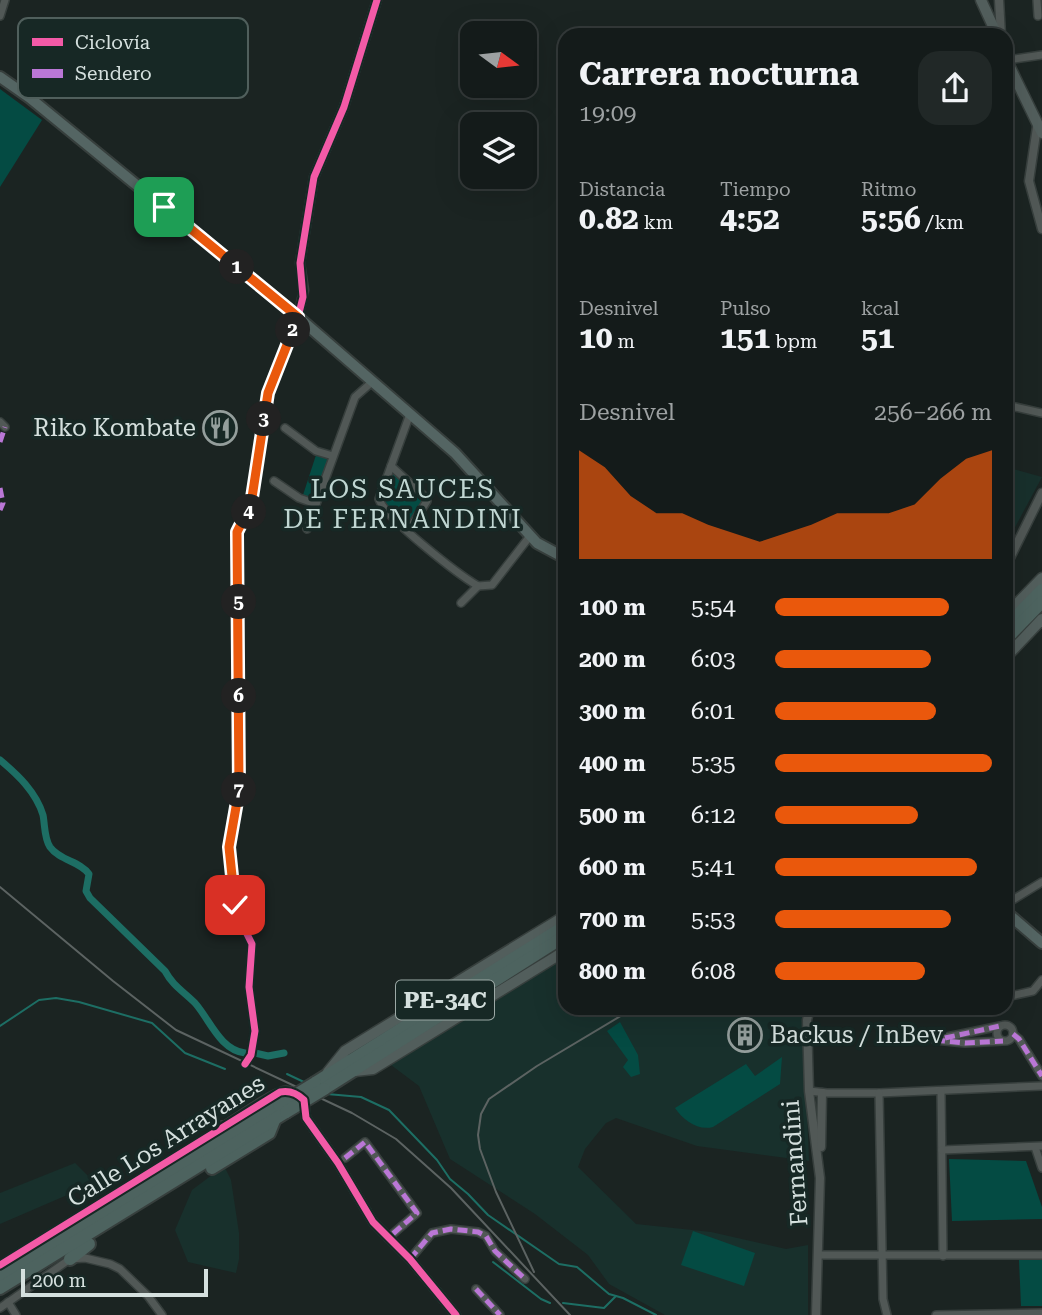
<!DOCTYPE html>
<html lang="es">
<meta charset="utf-8">
<style>
body{margin:0;font-family:"Roboto Serif",serif;background:#212827;color:#f1f3f6;height:100vh;display:flex;flex-direction:column;font-size:26px;white-space:nowrap}
*{box-sizing:border-box;margin:0}
p{font-size:23px;color:#9da1a2}
.icon{flex:none;width:38px;height:38px;fill:none;stroke:currentColor;stroke-width:2;stroke-linecap:round;stroke-linejoin:round}
.map{position:relative;flex:1;overflow:hidden}
.side{position:absolute;left:558px;top:28px;width:455px;height:987px;display:flex;flex-direction:column;background:#141b1a;border-radius:21px;box-shadow:0 7px 28px #0002,0 0 0 2px #333939}
.side>*{flex:none}
.needle{width:46px;rotate:105deg}
.buttons{position:absolute;left:460px;top:21px;display:grid;gap:14px}
.buttons a{display:grid;place-items:center;width:77px;height:77px;border-radius:14px;background:#141b1a;box-shadow:0 7px 28px #0002,0 0 0 2px #333939;font-size:35px}
.scale{position:absolute;left:21px;bottom:18px;width:187px;box-sizing:border-box;padding-left:7px;border:4px solid #d5e0de;border-top:0;font-size:19px;line-height:24px;white-space:nowrap;color:#d5e0de;-webkit-text-stroke:5px #172825;paint-order:stroke}
.pin{position:absolute;display:grid;place-items:center;width:60px;height:60px;color:#fff;margin:-30px;border-radius:14px;box-shadow:0 4px 10px #0006}
.km{position:absolute;width:35px;height:35px;margin:-18px;border-radius:50%;background:#222;color:#fff;font-size:19px;line-height:35px;text-align:center}
.round{display:grid;place-items:center;flex:none;width:74px;height:74px;border-radius:21px;background:#212827}
.head{display:flex;align-items:center;justify-content:space-between;height:119px;padding:0 21px}
h1{font-size:32px;font-weight:700;line-height:52px}
.figures{display:grid;grid-template-columns:repeat(3,1fr);gap:10px;height:119px;padding:7px 21px}
.figures div{display:grid;align-content:center}
.figures b{font-size:30px;font-weight:700}
.figures small{font-size:19px;font-weight:400}
.figures p{font-size:19px}
.chart{height:196px;padding:14px 21px}
.chart p{display:flex;justify-content:space-between}
.chart svg{width:100%;height:126px;margin-top:7px;fill:#ea580c;opacity:.7}
ul{padding:0 21px;list-style:none;font-size:23px}
li{display:grid;grid-template-columns:112px 84px 1fr;align-items:center;height:52px}
li i{height:18px;border-radius:9px;background:#ea580c}
.map>svg:first-child{display:block}
.built{fill:#18302c}
.green{fill:#044b43}
.lines{fill:none;stroke-linecap:round;stroke-linejoin:round}
.stream{stroke:#1d6e64;stroke-width:2}
.canal{stroke:#1d6e64;stroke-width:7}
.minor-casing{stroke:#373f3d;stroke-width:10}
.tertiary-casing{stroke:#373f3d;stroke-width:11}
.secondary-casing{stroke:#373f3d;stroke-width:13}
.primary-casing{stroke:#373f3d;stroke-width:14}
.motorway-casing{stroke:#373f3d;stroke-width:16}
.minor{stroke:#515856;stroke-width:7}
.tertiary{stroke:#515856;stroke-width:8}
.secondary{stroke:#525e5c;stroke-width:10}
.primary{stroke:#546563;stroke-width:10}
.motorway{stroke:#4d635f;stroke-width:12}
.rail{stroke:#5c6362;stroke-width:2}
.motorway-bridge-casing{stroke:#373f3d;stroke-width:16;stroke-linecap:butt}
.motorway-bridge{stroke:#4d635f;stroke-width:12}
.quiet{stroke:#ba77d6;stroke-width:5;stroke-dasharray:10 5;stroke-linecap:butt}
.cycleway-casing{stroke:#172825;stroke-width:11}
.cycleway{stroke:#f35aa7;stroke-width:7}
.route-casing{stroke:#fff;stroke-width:14}
.route{stroke:#ea580c;stroke-width:9}
.labels{text-anchor:middle;stroke-width:7;stroke-linejoin:round;paint-order:stroke}
.shield{fill:#172825;stroke:#9ca9a6;stroke-width:2}
.shield-label{font-size:23px;font-weight:bold;fill:#d5e0de}
.poi-label{font-size:24px;fill:#d5e0de;stroke:#172825;text-anchor:end}
.street-label{font-size:24px;fill:#d5e0de;stroke:#172825}
.neighbourhood-label{font-size:26px;letter-spacing:2px;fill:#c0d6d2;stroke:#172825}
.key{fill:#172825;stroke:#505f5c;stroke-width:2}
.key-label{font-size:19px;fill:#d5e0de}
</style>
<div class="map">
<svg width="1042" height="1315" viewBox="0 0 1042 1315">
<rect width="100%" height="100%" fill="#1b2422"/>
<g class="built">
<path d="M1006,467L1042,477L1006,544Z"/>
<path d="M565,958V1008H803L809,1161L697,1146L616,1118L606,1123L585,1149L578,1167L636,1224L711,1232L786,1249L808,1245V1315H665L609,1284L588,1255L535,1214L450,1159L419,1086L391,1065L448,1027Z"/>
<path d="M75,1163L95,1183L0,1224V1193Z"/>
<path d="M224,1166L231,1180L239,1233V1259L236,1273L188,1262L175,1230L192,1190Z"/>
</g>
<g class="green">
<path d="M0,89L42,120L0,187Z"/>
<path d="M316,455L329,459L315,499L303,495Z"/>
<path d="M392,475H396L424,502L408,526L382,503Z"/>
<path d="M620,1022L638,1055L640,1074L631,1077L623,1067L628,1060L607,1031Z"/>
<path d="M782,1057L780,1084L713,1127C698,1131 683,1120 675,1108L746,1064L755,1076Z"/>
<path d="M949,1159L1026,1161L1042,1207V1219L952,1221Z"/>
<path d="M693,1231L755,1253L744,1286L681,1265Z"/>
<path d="M1042,1258V1306H1021L1019,1260Z"/>
</g>
<g class="lines">
<g class="stream">
<path d="M0,1026L39,1000L56,998L79,1002L152,1023L185,1053L225,1069"/>
<path d="M287,1074L306,1083"/>
<path d="M327,1094L361,1097L389,1110L437,1160L450,1179L468,1194L488,1215L559,1264L577,1267L609,1294L623,1298L656,1315"/>
<path d="M493,1262L541,1299L550,1303"/>
<path d="M563,1303L604,1308L616,1296"/>
</g>
<g class="canal">
<path d="M0,760C18,775 36,792 43,815C45,825 44,838 50,847C60,861 80,861 89,874L86,891L90,898L165,971C173,986 183,991 195,1003C210,1020 220,1050 245,1053"/>
<path d="M255,1053L268,1056L284,1053"/>
</g>
<g class="minor-casing">
<g id="minor">
<path d="M1037,0L1038,16"/>
<path d="M0,16L5,0"/>
<path d="M1007,60L1042,55"/>
<path d="M1006,405L1042,413"/>
<path d="M410,414L379,499C384,517 459,575 478,586L492,585L530,536"/>
<path d="M0,422L5,427"/>
<path d="M285,428L316,451L333,456"/>
<path d="M391,466L425,497L427,501L408,531"/>
<path d="M274,481L299,498L316,504"/>
<path d="M307,529L355,397L372,382"/>
<path d="M461,603L478,586"/>
<path d="M1006,904L1042,882"/>
<path d="M1006,997L1033,991L1042,980"/>
<circle cx="1005" cy="1033" r="8"/>
<path d="M1013,1034L1019,1039L1042,1076"/>
<path d="M942,1038L1000,1026"/>
<path d="M935,1040L965,1043L1003,1041"/>
<path d="M245,1064L251,1055L255,1031L249,987L252,944L236,912L229,847L239,790V579L237,537L251,504L268,393L275,372L298,317"/>
<path d="M809,1091L827,1093H879L1042,1086"/>
<path d="M941,1091L943,1256"/>
<path d="M879,1093L883,1299L887,1315"/>
<path d="M1035,1147L1042,1168"/>
<path d="M942,1150L1042,1146"/>
<path d="M345,1158L365,1142L417,1213L388,1238"/>
<path d="M819,1255H1042"/>
<path d="M410,1259L432,1233L451,1229L478,1232L486,1236L495,1251L525,1279"/>
<path d="M0,1265L220,1129"/>
<path d="M476,1289L500,1315"/>
<path d="M8,1302L16,1315"/>
<path d="M0,1308L70,1259L85,1258L110,1264L120,1269L148,1296L162,1315"/>
<path d="M936,1315L1042,1313"/>
</g>
</g>
<g class="tertiary-casing">
<g id="tertiary">
<path d="M999,0L1001,35"/>
<path d="M1037,127L1029,181L1042,229"/>
<path d="M298,317L304,290L300,263L314,177L344,107L377,0"/>
<path d="M1006,566L1042,493"/>
<path d="M810,1008L807,1020L809,1091L820,1178L816,1315"/>
<path d="M223,1127C235,1119 272,1093 284,1091C292,1090 299,1095 304,1100L306,1118L338,1163L373,1222L410,1259L456,1315"/>
<path d="M821,1147L822,1093"/>
</g>
</g>
<g class="secondary-casing">
<g id="secondary">
<path d="M981,0L997,35"/>
<path d="M1006,59L1042,133"/>
<path d="M1006,615L1042,578"/>
<path d="M1006,657L1042,619"/>
<path d="M355,1071L373,1069L565,951"/>
<path d="M328,1072L345,1051L565,916"/>
</g>
</g>
<g class="primary-casing">
<g id="primary">
<path d="M0,77L30,98L298,317L455,453L537,543L565,558"/>
<path d="M1006,912L1042,943"/>
</g>
</g>
<g class="motorway-casing">
<g id="motorway">
<path d="M1006,627L1042,590"/>
<path d="M1006,639L1042,602"/>
<path d="M315,1083L565,926"/>
<path d="M324,1089L565,936"/>
<path d="M215,1145L221,1128L242,1129"/>
<path d="M212,1168L269,1133L275,1118"/>
<path d="M70,1259L89,1244"/>
<path d="M0,1278L279,1105"/>
<path d="M0,1288L286,1112"/>
</g>
</g>
<use href="#minor" class="minor"/>
<use href="#tertiary" class="tertiary"/>
<use href="#secondary" class="secondary"/>
<use href="#primary" class="primary"/>
<use href="#motorway" class="motorway"/>
<g class="rail">
<path d="M0,887L113,981L176,1030L352,1113L396,1139L451,1188L570,1315"/>
<path d="M534,1272L496,1192L480,1149L478,1135L481,1114L489,1099L537,1066L634,1008"/>
</g>
<g class="motorway-bridge-casing">
<g id="motorway-bridge">
<path d="M279,1105L315,1083"/>
<path d="M286,1112L324,1089"/>
</g>
</g>
<use href="#motorway-bridge" class="motorway-bridge"/>
<g class="quiet">
<path d="M0,442L5,427"/>
<path d="M0,488L3,503L0,510"/>
<path d="M1013,1034L1019,1039L1042,1076"/>
<path d="M945,1038L1000,1026"/>
<path d="M935,1040L965,1043L1003,1041"/>
<path d="M345,1158L365,1142L417,1213L388,1238"/>
<path d="M410,1259L432,1233L451,1229L478,1232L486,1236L495,1251L525,1279"/>
<path d="M476,1289L500,1315"/>
</g>
<g class="cycleway-casing">
<g id="cycleway">
<path d="M245,1064L251,1055L255,1031L249,987L252,944L236,912L229,847L239,790L237,532L251,504L268,393L275,372L298,317L303,297L300,263L314,177L344,107L377,0"/>
<path d="M0,1265L280,1092C290,1090 297,1093 304,1100L306,1118L338,1163L373,1222L410,1259L456,1315"/>
</g>
</g>
<use href="#cycleway" class="cycleway"/>
</g>
<g class="lines">
<g class="route-casing">
<path id="route" d="M164,207L298,317L268,393L251,504L237,532L239,790L229,847L235,905"/>
</g>
<use href="#route" class="route"/>
</g>
<defs>
<g id="restaurant-ring" transform="scale(1.75)"><circle r="9.5" fill="#172825" stroke="#949e9c" stroke-width="1.5"/><path d="M-5-6h1v4h1v-4h1v4h1v-4h1v5L-1.5 .5V6h-2V.5L-5-1ZM5-6V6H3V1.5H1.5Q1.5-4 5-6Z" fill="#949e9c"/></g>
<g id="building-ring" transform="scale(1.75)"><circle r="9.5" fill="#172825" stroke="#949e9c" stroke-width="1.5"/><path d="M-4-6H4V6H1V3H-1V6H-4ZM-2.5-4.3h1.7v1.8h-1.7ZM.8-4.3h1.7v1.8H.8ZM-2.5-1h1.7V.8h-1.7ZM.8-1h1.7V.8H.8Z" fill="#949e9c"/></g>
</defs>
<g fill-rule="evenodd">
<use href="#restaurant-ring" x="220" y="428"/>
<use href="#building-ring" x="745" y="1035"/>
</g>
<g class="labels">
<rect class="shield" x="396" y="980.5" width="98" height="39" rx="5"/>
<g class="shield-label">
<text x="445" y="1008">PE-34C</text>
</g>
<g class="poi-label">
<text x="196" y="436">Riko Kombate</text>
<text x="770" y="1043" text-anchor="start">Backus / InBev</text>
</g>
<g class="street-label">
<text transform="translate(166 1141) rotate(-32)" y="8">Calle Los Arrayanes</text>
<text transform="translate(795 1163) rotate(-94)" y="8">Fernandini</text>
</g>
<g class="neighbourhood-label">
<text x="403" y="498">LOS SAUCES<tspan x="403" dy="30">DE FERNANDINI</tspan></text>
</g>
</g>
<rect x="18" y="18" width="230" height="80" rx="10" class="key"/>
<rect x="32" y="38" width="31" height="8" fill="#f35aa7"/>
<rect x="32" y="69" width="31" height="9" fill="#ba77d6"/>
<g class="key-label">
<text x="75" y="49">Ciclovía</text>
<text x="75" y="80">Sendero</text>
</g>
</svg>
<div class="buttons">
<a><svg class="needle" viewBox="-14 -14 28 28"><path d="M0-13l5 13h-10z" fill="#e53935"/><path d="M0 13l5-13h-10z" fill="#9da1a2"/></svg></a>
<a><svg class="icon" aria-label="layers" viewBox="0 0 24 24"><path d="M12 4l9 5-9 5-9-5zM3 14l9 5 9-5"/></svg></a>
</div>
<div class="scale">200 m</div>
<div class="pin" style="left:164px;top:207px;background:#1e9e55"><svg class="icon" aria-label="arrive" viewBox="0 0 24 24"><path d="M6 21V4h12l-3 4 3 4H6"/></svg></div>
<div class="pin" style="left:235px;top:905px;background:#d93025"><svg class="icon" aria-label="check" viewBox="0 0 24 24"><path d="M5 12l5 5 9-10"/></svg></div>
<b class="km" style="left:237px;top:267px">1</b>
<b class="km" style="left:293px;top:330px">2</b>
<b class="km" style="left:264px;top:419px">3</b>
<b class="km" style="left:249px;top:512px">4</b>
<b class="km" style="left:239px;top:602px">5</b>
<b class="km" style="left:239px;top:696px">6</b>
<b class="km" style="left:239px;top:790px">7</b>
<section class="side">
<div class="head"><div><h1>Carrera nocturna</h1><p>19:09</p></div><a class="round"><svg class="icon" aria-label="share" viewBox="0 0 24 24"><path d="M12 15V3M7 8l5-5 5 5M5 13v7h14v-7"/></svg></a></div>
<div class="figures">
<div><p>Distancia</p><b>0.82<small> km</small></b></div>
<div><p>Tiempo</p><b>4:52</b></div>
<div><p>Ritmo</p><b>5:56<small> /km</small></b></div>
</div>
<div class="figures">
<div><p>Desnivel</p><b>10<small> m</small></b></div>
<div><p>Pulso</p><b>151<small> bpm</small></b></div>
<div><p>kcal</p><b>51</b></div>
</div>
<div class="chart"><p><span>Desnivel</span>256–266 m</p>
<svg viewBox="0 0 160 44" preserveAspectRatio="none"><path d="M0 44V6L10 12L20 22L30 28L40 28L50 32L60 35L70 38L80 35L90 32L100 28L110 28L120 28L130 25L140 16L150 9L160 6V44z"/></svg>
</div>
<ul>
<li><b>100 m</b>5:54<i style="width:80%"></i></li>
<li><b>200 m</b>6:03<i style="width:72%"></i></li>
<li><b>300 m</b>6:01<i style="width:74%"></i></li>
<li><b>400 m</b>5:35<i style="width:100%"></i></li>
<li><b>500 m</b>6:12<i style="width:66%"></i></li>
<li><b>600 m</b>5:41<i style="width:93%"></i></li>
<li><b>700 m</b>5:53<i style="width:81%"></i></li>
<li><b>800 m</b>6:08<i style="width:69%"></i></li>
</ul>
</section>
</div>
